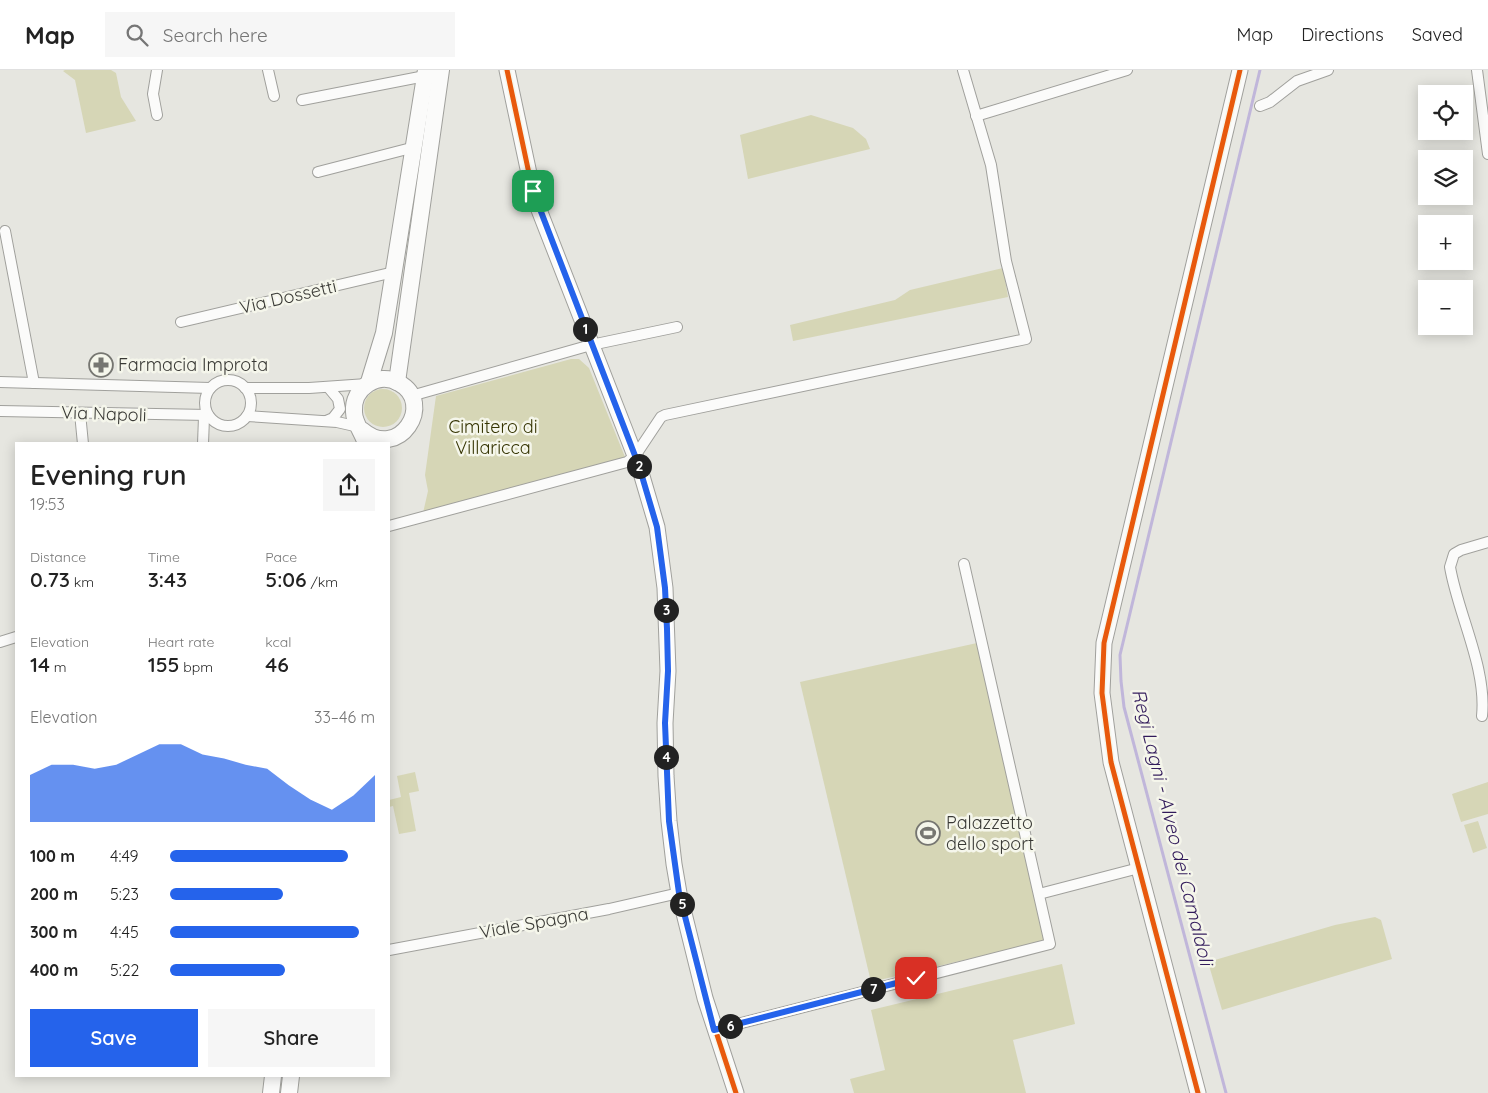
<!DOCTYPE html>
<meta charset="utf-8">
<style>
body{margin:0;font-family:Quicksand,sans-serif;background:#f6f6f6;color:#222;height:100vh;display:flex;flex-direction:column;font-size:19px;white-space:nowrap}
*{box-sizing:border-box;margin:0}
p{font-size:16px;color:#767676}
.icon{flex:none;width:28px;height:28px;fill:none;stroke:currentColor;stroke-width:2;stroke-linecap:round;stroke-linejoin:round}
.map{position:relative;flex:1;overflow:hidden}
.details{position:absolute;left:15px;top:372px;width:375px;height:635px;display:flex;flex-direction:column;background:#fff;border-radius:0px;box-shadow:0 2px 12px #0003}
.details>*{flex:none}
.controls{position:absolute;left:1418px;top:15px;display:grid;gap:10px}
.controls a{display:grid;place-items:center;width:55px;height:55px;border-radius:0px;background:#fff;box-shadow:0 2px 12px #0003;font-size:25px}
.pin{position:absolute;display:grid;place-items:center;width:42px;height:42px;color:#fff;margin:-21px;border-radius:10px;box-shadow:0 2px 8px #0006}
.km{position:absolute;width:25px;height:25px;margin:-12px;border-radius:50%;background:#222;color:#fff;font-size:14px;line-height:25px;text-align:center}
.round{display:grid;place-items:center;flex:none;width:52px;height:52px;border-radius:0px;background:#f6f6f6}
.overview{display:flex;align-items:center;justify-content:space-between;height:85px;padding:0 15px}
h1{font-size:28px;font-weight:600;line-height:38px}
.figures{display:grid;grid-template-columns:repeat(3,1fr);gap:8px;height:85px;padding:5px 15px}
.figures div{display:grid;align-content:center}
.figures b{font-size:21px;font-weight:600}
.figures small{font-size:14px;font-weight:400}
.figures p{font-size:14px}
.chart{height:140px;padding:10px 15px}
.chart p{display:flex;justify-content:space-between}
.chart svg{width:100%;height:90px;margin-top:5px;fill:#2563eb;opacity:.7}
.cta{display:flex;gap:10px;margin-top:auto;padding:10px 15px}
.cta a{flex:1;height:58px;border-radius:0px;background:#2563eb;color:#fff;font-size:20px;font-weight:600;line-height:58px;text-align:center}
.cta a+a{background:#f6f6f6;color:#222}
ul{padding:0 15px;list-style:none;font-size:16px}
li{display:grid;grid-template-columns:80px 60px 1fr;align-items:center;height:38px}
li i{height:12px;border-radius:6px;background:#2563eb}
header{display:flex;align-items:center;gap:30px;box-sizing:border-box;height:70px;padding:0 25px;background:#fff;border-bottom:1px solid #e0e0e0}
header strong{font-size:24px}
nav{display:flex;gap:28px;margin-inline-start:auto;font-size:18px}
.search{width:350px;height:45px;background:#f6f6f6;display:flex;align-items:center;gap:12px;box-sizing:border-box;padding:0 18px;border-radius:0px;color:#767676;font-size:19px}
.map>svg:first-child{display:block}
.green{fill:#d6d6b6}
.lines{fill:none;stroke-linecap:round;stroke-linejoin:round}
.stream{stroke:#c0b6da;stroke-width:3}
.street-casing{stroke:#a0a09c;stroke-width:12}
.secondary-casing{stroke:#a0a09c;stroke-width:17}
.primary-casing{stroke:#a0a09c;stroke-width:18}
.street{stroke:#fbfbfa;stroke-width:10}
.secondary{stroke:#fbfbfa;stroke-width:15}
.primary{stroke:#fbfbfa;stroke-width:16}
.cycleway-casing{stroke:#f5f6eb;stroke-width:8}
.cycleway{stroke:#e8590c;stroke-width:5}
.route-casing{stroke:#fff;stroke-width:10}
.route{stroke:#2563eb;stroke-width:6}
.labels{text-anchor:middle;stroke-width:5;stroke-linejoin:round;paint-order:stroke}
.street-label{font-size:18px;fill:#393935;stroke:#f5f6eb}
.poi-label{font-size:18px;fill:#393935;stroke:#f5f6eb;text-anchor:start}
.park-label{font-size:18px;fill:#353402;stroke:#f5f6eb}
.water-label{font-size:19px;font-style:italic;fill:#321b5b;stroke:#f5f6eb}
</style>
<header>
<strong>Map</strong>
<div class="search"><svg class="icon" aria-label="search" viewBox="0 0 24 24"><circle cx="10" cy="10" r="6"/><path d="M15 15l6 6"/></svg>Search here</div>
<nav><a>Map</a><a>Directions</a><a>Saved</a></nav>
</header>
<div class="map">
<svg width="1488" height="1023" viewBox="0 0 1488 1023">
<rect width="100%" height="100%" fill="#e6e6e0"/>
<g class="green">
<path d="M65,0H111L116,3L121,27L136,51L86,63L75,10L63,1Z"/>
<path d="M811,45L853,58L866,69L870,79L748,109L740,65Z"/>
<path d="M1003,198L1008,227L793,271L790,255L895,230L910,220Z"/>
<path d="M571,289H579L589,298L625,387L423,443L428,421L425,405L436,326Z"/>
<circle cx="383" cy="338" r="19"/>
<path d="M977,573L1045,871L871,912L800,612Z"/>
<path d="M415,702L419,721L409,723L416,761L399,764L393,736L389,737V730L401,727L397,706Z"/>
<path d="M1488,712V744L1461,752L1452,724Z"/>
<path d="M1478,751L1487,778L1473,783L1464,755Z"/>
<path d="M1375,847L1381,850L1392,889L1222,940L1208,892L1335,855Z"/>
<path d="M1062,894L1075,954L1013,970L1026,1023H854L850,1009L885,1000L871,940Z"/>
</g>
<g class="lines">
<path class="stream" d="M1226,1023L1124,637L1121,611L1120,585L1260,0"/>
<g class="street-casing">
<g id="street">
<path d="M157,0L153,24L157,45"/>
<path d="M268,0L274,26"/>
<path d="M1477,0L1488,84"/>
<path d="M302,30L425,6"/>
<path d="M1260,36L1270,32L1297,11L1328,0"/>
<path d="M976,46L1127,0"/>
<path d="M318,102L415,77"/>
<path d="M5,161L34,313"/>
<path d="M181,252L394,202"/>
<circle cx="228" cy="333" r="23"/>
<path d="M0,312L210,318"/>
<path d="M245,318H309L367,314"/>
<path d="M411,326L591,275L677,257"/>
<path d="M0,341L208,345"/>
<path d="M80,343L83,374"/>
<path d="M247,346L337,352L359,357"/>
<path d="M326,351L333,348L340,339L338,329L328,317"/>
<path d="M203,374L204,347"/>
<path d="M389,456L627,392L635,386L661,347L665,345L1026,269L1006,191L991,95L963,0"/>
<path d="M0,572L16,567"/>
<path d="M1482,646C1487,598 1458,544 1450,497L1454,484L1461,480L1488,472"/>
<path d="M1039,824L1139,798"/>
<path d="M389,880L609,839L679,823"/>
<path d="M714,960L1050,874L964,494"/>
</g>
</g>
<g class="secondary-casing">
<g id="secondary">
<path d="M507,0L534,127L639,396L657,457L665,518L668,601L665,653L666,706L669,751L674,794L679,823L705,928L736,1023"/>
<path d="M1198,1023L1111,692L1102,623L1104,573L1240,0"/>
</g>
</g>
<g class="primary-casing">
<g id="primary">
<path d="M369,312L384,263L426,0"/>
<path d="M397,312L441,0"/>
<path d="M362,360C399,392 436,333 399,313C378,301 352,318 354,342C354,353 363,363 366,374"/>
<path d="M271,1023L273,1006"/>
<path d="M289,1023L291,1006"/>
</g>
</g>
<use href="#street" class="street"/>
<use href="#secondary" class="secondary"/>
<use href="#primary" class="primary"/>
<g class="cycleway-casing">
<g id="cycleway">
<path d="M507,0L534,127L639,396L657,457L665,518L668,601L665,653L666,706L669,751L674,794L679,823L705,928L736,1023"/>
<path d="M1198,1023L1111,692L1102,623L1104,573L1240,0"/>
</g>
</g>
<use href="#cycleway" class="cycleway"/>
</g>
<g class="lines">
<g class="route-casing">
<path id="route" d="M533,121L639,396L657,457L665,518L667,559L668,601L665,653L669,751L679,823L714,960L916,908"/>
</g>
<use href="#route" class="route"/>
</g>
<defs>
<g id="pharmacy-ring" transform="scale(1.25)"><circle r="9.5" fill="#f5f6eb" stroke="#767671" stroke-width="1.5"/><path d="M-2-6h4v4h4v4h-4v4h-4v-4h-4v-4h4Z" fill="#767671"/></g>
<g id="stadium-ring" transform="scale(1.25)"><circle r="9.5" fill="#f5f6eb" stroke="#767671" stroke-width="1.5"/><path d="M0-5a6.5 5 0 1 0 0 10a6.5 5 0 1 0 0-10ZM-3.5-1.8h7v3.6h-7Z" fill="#767671"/></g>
</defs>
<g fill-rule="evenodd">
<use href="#pharmacy-ring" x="101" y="295"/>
<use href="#stadium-ring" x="928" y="763"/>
</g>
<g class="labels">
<g class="street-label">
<text transform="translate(288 227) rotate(-13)" y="6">Via Dossetti</text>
<text transform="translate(104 344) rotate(2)" y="6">Via Napoli</text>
<text transform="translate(534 853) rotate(-10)" y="6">Viale Spagna</text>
</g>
<g class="poi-label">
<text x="118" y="301">Farmacia Improta</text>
<text x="946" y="759">Palazzetto<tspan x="946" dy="21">dello sport</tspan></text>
</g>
<g class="park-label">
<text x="493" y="363">Cimitero di<tspan x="493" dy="21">Villaricca</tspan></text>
</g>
<g class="water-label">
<text transform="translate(1173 757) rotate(76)" y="7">Regi Lagni - Alveo dei Camaldoli</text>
</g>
</g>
</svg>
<div class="controls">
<a><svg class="icon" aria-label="locate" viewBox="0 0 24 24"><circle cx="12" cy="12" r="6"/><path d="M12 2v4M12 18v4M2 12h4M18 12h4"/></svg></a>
<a><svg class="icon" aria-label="layers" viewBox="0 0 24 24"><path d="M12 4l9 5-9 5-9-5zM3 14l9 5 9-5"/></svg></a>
<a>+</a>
<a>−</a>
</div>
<div class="pin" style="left:533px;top:121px;background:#1e9e55"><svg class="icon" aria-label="arrive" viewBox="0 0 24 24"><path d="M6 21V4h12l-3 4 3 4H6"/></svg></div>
<div class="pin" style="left:916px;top:908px;background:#d93025"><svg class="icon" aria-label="check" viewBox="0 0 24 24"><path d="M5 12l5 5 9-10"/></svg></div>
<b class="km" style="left:585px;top:259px">1</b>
<b class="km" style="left:639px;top:396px">2</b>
<b class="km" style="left:666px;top:540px">3</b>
<b class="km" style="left:666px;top:687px">4</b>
<b class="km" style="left:682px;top:834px">5</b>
<b class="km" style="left:730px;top:956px">6</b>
<b class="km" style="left:873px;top:919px">7</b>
<section class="details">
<div class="overview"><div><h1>Evening run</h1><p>19:53</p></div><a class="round"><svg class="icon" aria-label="share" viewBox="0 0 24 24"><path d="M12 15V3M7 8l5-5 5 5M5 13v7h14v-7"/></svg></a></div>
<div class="figures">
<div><p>Distance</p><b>0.73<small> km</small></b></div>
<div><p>Time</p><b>3:43</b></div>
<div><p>Pace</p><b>5:06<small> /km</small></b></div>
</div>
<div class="figures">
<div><p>Elevation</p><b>14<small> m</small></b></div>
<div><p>Heart rate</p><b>155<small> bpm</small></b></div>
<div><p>kcal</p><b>46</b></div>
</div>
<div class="chart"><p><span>Elevation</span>33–46 m</p>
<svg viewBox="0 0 160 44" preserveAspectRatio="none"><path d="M0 44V21L10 16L20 16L30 18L40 16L50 11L60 6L70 6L80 11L90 13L100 16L110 18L120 26L130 33L140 38L150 31L160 21V44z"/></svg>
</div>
<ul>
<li><b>100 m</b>4:49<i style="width:87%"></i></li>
<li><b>200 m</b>5:23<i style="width:55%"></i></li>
<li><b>300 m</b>4:45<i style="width:92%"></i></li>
<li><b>400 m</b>5:22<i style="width:56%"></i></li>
</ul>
<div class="cta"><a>Save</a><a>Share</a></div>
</section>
</div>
